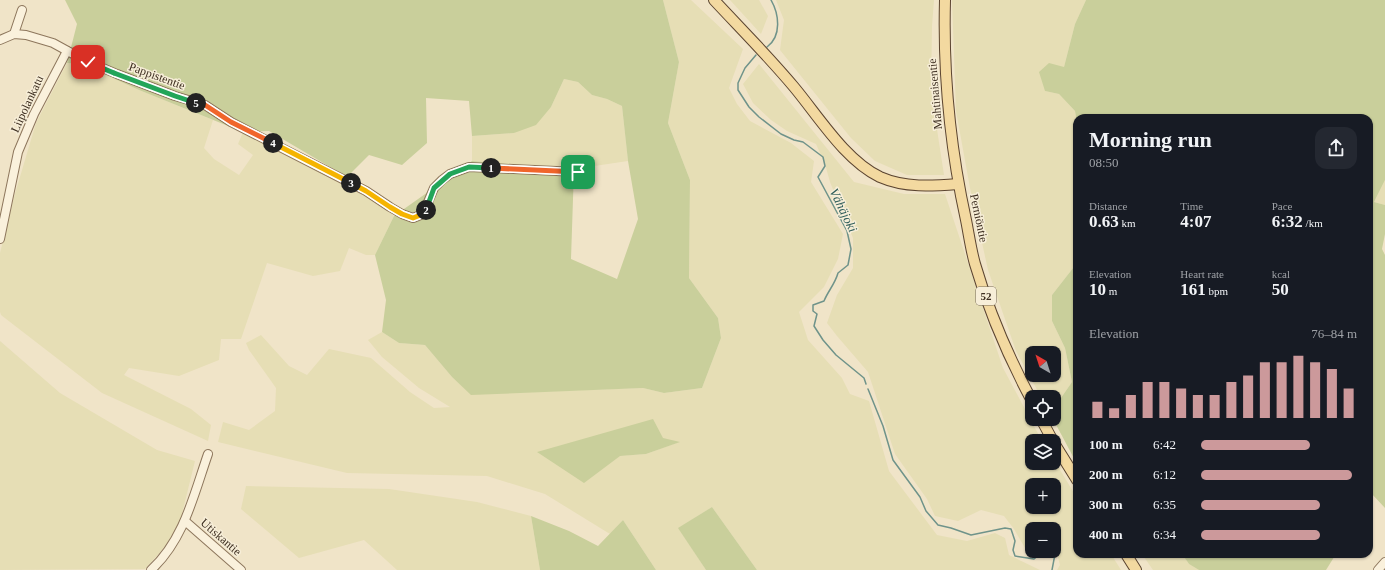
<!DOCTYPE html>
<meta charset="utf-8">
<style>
body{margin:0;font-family:Georgia,serif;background:#242831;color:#f1f3f6;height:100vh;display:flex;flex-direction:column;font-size:15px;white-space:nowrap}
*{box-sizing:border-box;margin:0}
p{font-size:13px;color:#9ea1a6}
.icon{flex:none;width:22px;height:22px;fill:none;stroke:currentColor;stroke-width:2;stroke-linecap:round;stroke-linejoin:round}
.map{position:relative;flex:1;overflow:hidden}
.drawer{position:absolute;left:1073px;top:114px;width:300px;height:444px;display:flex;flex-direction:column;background:#171b24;border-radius:12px;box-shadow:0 1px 3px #0004}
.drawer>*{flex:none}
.needle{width:26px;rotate:321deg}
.fabs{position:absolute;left:1025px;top:346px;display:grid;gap:8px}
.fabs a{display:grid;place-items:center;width:36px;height:36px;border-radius:8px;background:#171b24;box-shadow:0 1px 3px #0004;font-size:20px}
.pin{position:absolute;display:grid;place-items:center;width:34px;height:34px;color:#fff;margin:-17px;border-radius:8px;box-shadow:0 2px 6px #0006}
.km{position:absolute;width:20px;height:20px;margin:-10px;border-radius:50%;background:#222;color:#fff;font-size:11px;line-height:20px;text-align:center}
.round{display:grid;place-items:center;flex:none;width:42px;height:42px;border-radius:12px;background:#242831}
.headline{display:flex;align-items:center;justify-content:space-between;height:68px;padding:0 16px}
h1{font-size:22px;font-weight:700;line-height:30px}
.figures{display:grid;grid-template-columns:repeat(3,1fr);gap:6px;height:68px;padding:4px 16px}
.figures div{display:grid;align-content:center}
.figures b{font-size:17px;font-weight:700}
.figures small{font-size:11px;font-weight:400}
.figures p{font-size:11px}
.chart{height:112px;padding:8px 16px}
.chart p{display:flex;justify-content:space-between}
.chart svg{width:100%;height:72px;margin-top:4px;stroke:#cc999b;stroke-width:6}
ul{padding:0 16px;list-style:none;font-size:13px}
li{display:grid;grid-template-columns:64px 48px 1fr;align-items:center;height:30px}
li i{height:10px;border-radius:5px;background:#cc999b}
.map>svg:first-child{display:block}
.farmland{fill:#e6deb5;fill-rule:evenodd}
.green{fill:#c9cf9b}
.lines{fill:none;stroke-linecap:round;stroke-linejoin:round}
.stream{stroke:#6f938a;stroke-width:1.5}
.minor-casing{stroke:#8d765c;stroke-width:10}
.major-casing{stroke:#5b4430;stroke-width:12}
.minor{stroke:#faf1dc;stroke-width:8}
.major{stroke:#f3d9a0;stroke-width:10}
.split-1-casing{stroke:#fff;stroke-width:8}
.split-2-casing{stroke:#fff;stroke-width:8}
.split-3-casing{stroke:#fff;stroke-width:8}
.split-4-casing{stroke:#fff;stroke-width:8}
.split-5-casing{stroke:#fff;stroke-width:8}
.split-6-casing{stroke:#fff;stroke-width:8}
.split-7-casing{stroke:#fff;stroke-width:8}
.split-1{stroke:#f0652b;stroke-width:5}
.split-2{stroke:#22a559;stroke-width:5}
.split-3{stroke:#f5b400;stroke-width:5}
.split-4{stroke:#f5b400;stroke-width:5}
.split-5{stroke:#f0652b;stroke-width:5}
.split-6{stroke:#22a559;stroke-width:5}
.split-7{stroke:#22a559;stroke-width:5}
.labels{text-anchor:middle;stroke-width:3;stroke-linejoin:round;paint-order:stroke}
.shield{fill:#f7eed8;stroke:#756857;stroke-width:1}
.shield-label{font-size:11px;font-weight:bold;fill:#3d2e20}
.street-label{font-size:12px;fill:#3d2e20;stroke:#f7eed8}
.water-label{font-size:13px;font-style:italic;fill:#2f5d5a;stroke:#f7eed8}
</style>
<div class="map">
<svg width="1385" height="570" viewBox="0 0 1385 570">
<rect width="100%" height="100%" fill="#f0e4c8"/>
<g class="farmland">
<path d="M663,0H691L743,49L729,88L737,104L750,121L791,143L814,161L811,182L843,234L838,259L824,287L799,312L808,340L842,378L850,394L869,401L889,471L937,535L967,541L995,533L1005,538L1009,555L1040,570H757L712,507L679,528L706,570H656L623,520L610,534L545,494L487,476L347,473L218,442L223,422L249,430L275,411L276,388L249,350L246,343L261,335L289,366L307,375L329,349L371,358L410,392L434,408L450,407L419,388L382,357L368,340L382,332L399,343L425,345L452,377L471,394L643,388L664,393L702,388L721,338L718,318L689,278L690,180L668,123L679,62ZM679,442L646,454L619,456Z"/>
<path d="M730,0H759L768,16L761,34Z"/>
<path d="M776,0H934L932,26L931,90L944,175H907L875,161L851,138L780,50L784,20Z"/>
<path d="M952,0H1086L1075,24L1064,67L1045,91L1059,94L1075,111L1077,123V263L1052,295V321L1065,348L1072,382L1054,408V397H1041L1016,351L988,270L970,188L956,111ZM1032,353H1054V375H1032Z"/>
<path d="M67,63L82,64L139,90L213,120L204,148L214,159L239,175L253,155L238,144L243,132L377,202L394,216L375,255H366L349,248L340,271L313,276L267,263L241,339H221L219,360L179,376L129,368L124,375L191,409L211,425L208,441L102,393L1,315L0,312V253L14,197L36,123Z"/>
<path d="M759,64L854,182L904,194H945L1003,368L1042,441H1032V463H1054V460L1077,498V554H1111L1121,570H1057L1060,565L1054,543V529H1032V546L1025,548L1014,529L1004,516L981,510L958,521L935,516L927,499L895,454L868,372L837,336L827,323L837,295L853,268V238L830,182L825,164L816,144L787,131L771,120L753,103L743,84ZM1032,485H1054V507H1032Z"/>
<path d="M564,79L578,82L592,95L607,99L622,106L628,161L574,169L472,161V136L514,133L551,107Z"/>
<path d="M1385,180V205L1374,202Z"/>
<path d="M0,341L60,393L157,450L195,461L180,522L164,548L145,569L0,570Z"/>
<path d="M246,486L389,489L477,502L531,516L540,570H397L364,540L299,558L241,509Z"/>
<path d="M1142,554H1182L1189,564L1199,570H1153Z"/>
</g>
<g class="green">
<path d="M65,0H663L679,62L668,123L690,180L689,278L718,318L721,338L702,388L664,393L643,388L471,395L452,377L425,345L399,343L382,332L386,300L375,255L394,216L472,161L574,169L571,259L617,279L638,219L628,161L622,106L607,99L592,95L578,82L564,79L551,107L536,125L514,133L472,136L469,101L426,98L427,143L402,165L369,155L347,177L269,131L243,132L139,90L82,64L67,63L77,24Z"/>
<path d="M1086,0H1385V180L1374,202L1385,205V234L1382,249L1385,255V508L1371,493L1369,495V118H1077V123L1075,111L1059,94L1045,91L1039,72L1049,63L1064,67L1075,24Z"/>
<path d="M1077,263V464L1053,419L1054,408L1072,382L1065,348L1052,321V295Z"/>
<path d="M653,419L663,438L680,442L646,454L620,456L584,483L537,452Z"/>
<path d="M712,507L757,570H706L678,528Z"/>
<path d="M531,516L569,531L598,546L623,520L656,570H540Z"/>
<path d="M1182,554H1336L1326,570H1199L1189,564Z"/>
</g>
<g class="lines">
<g class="stream">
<path d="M767,47C782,36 779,14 771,0"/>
<path d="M756,55L745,68L738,83V90L749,107L759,117L781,134L794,140L803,142L823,157L825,166L818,177L847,231L851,249L848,265L838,273C835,284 828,291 824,301L813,305V311L817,314L814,326L823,340L836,355L864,378L866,384"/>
<path d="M868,389L883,426L893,460L920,497L926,511L938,525L951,528L971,535L1005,528L1011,529L1015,541L1013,550L1015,556L1034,559L1044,551"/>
<path d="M1052,570L1056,549L1054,548"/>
</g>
<g class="minor-casing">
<g id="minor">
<path d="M14,34L22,10"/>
<path d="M0,40L14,34L26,35L53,43L84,60L117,74L175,96L205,105L231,122L366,191L390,207L402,214L413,218L423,214L434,188L442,180L450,174L469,167L578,172"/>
<path d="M0,239L18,152L34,114L67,51"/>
<path d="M185,521L241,570"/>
<path d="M151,570C184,540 194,494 208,454"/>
<path d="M1378,570L1385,562"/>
</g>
</g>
<g class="major-casing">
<g id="major">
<path d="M714,0C741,29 769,57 794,87C819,117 845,160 880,177C905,188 932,186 958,184"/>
<path d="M945,0C943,74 950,147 966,220C969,235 971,250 975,264C989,312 1009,358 1032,401"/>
<path d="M1041,419L1053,441"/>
<path d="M1054,443L1077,480"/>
<path d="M1126,554L1136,570"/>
</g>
</g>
<use href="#minor" class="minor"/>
<use href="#major" class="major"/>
</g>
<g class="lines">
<g class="split-1-casing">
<path id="split-1" d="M491,168L578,172"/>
</g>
<g class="split-2-casing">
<path id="split-2" d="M426,210L434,188L450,174L469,167L491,168"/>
</g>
<g class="split-3-casing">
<path id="split-3" d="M351,183L366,191L390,207L402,214L413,218L423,214L426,210"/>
</g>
<g class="split-4-casing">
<path id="split-4" d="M273,143L351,183"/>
</g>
<g class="split-5-casing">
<path id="split-5" d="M196,103L205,105L231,122L273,143"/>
</g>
<g class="split-6-casing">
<path id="split-6" d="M114,73L175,96L196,103"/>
</g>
<g class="split-7-casing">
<path id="split-7" d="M88,62L114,73"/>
</g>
<use href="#split-1" class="split-1"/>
<use href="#split-2" class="split-2"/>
<use href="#split-3" class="split-3"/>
<use href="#split-4" class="split-4"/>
<use href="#split-5" class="split-5"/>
<use href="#split-6" class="split-6"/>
<use href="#split-7" class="split-7"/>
</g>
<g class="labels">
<rect class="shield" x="976" y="287" width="20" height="18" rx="3"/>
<g class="shield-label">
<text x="986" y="300">52</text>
</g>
<g class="street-label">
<text transform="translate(157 76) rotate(20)" y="4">Pappistentie</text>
<text transform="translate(935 94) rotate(-95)" y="4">Mahtinaisentie</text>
<text transform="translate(27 104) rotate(-65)" y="4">Liipolankatu</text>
<text transform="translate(979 218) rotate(78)" y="4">Perniöntie</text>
<text transform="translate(221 537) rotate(41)" y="4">Utiskantie</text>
</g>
<g class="water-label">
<text transform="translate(844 210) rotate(64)" y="5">Vähäjoki</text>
</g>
</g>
</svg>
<div class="fabs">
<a><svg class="needle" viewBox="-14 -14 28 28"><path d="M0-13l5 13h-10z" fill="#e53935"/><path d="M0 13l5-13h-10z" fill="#9ea1a6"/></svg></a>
<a><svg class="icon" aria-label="locate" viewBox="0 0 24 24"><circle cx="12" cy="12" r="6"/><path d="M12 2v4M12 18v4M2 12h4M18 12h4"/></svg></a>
<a><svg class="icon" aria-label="layers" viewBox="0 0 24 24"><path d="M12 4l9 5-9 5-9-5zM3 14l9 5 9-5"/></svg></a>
<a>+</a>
<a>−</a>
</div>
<div class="pin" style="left:578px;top:172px;background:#1e9e55"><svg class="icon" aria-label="arrive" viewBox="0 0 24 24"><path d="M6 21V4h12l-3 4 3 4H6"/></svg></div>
<div class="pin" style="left:88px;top:62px;background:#d93025"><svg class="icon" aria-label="check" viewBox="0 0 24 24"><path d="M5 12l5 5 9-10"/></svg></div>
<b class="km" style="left:491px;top:168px">1</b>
<b class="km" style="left:426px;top:210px">2</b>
<b class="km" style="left:351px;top:183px">3</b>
<b class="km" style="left:273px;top:143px">4</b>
<b class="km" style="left:196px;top:103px">5</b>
<section class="drawer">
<div class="headline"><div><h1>Morning run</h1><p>08:50</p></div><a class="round"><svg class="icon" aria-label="share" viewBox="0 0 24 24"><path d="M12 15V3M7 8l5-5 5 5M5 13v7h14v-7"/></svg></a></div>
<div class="figures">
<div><p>Distance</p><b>0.63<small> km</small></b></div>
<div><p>Time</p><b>4:07</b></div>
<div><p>Pace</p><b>6:32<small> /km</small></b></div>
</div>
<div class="figures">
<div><p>Elevation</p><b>10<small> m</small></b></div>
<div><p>Heart rate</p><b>161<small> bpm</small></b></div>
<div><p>kcal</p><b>50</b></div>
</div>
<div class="chart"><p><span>Elevation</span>76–84 m</p>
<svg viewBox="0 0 160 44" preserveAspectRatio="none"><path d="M5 44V34M15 44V38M25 44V30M35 44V22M45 44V22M55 44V26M65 44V30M75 44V30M85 44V22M95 44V18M105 44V10M115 44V10M125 44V6M135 44V10M145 44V14M155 44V26"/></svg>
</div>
<ul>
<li><b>100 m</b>6:42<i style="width:70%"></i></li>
<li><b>200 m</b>6:12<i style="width:97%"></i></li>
<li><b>300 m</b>6:35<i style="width:76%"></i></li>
<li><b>400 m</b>6:34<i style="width:76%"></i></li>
</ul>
</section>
</div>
